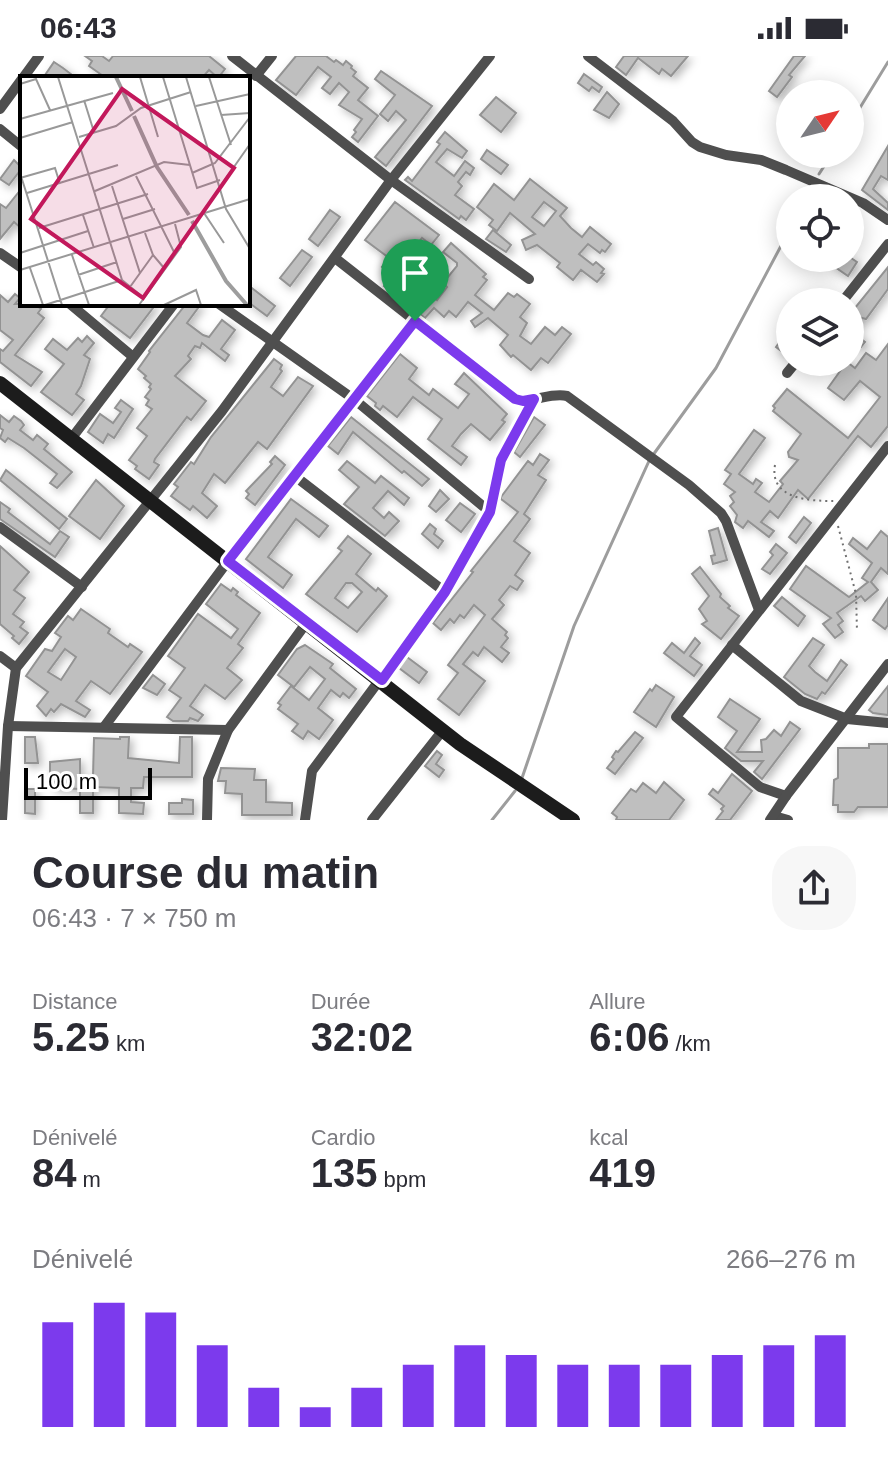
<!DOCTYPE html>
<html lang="fr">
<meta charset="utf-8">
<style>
body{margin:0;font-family:Arial,sans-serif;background:#f7f7f7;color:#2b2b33;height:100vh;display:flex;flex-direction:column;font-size:30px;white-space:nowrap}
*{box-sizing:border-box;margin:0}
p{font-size:26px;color:#7c7c81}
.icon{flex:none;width:44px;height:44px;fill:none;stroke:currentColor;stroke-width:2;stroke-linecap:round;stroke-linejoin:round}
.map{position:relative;height:764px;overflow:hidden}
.details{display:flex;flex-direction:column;background:#fff;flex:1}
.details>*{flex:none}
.needle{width:52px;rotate:55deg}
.tools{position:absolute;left:776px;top:24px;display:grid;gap:16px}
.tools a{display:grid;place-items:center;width:88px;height:88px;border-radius:50%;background:#fff;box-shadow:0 4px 20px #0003;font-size:40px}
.scale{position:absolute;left:24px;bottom:20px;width:128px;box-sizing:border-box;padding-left:8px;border:4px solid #000;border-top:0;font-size:22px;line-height:28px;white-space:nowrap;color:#000;-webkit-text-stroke:6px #fff;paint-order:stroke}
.pin{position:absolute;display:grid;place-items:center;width:68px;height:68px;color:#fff;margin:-82px -34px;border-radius:50% 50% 50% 0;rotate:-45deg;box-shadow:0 0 8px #0007}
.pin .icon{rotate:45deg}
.round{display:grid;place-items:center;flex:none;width:84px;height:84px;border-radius:32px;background:#f7f7f7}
.summary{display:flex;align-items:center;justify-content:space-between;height:136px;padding:0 32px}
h1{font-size:44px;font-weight:700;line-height:60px}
.figures{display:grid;grid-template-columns:repeat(3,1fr);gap:12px;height:136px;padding:8px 32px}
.figures div{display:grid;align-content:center}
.figures b{font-size:40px;font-weight:700}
.figures small{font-size:22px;font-weight:400}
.figures p{font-size:22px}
.chart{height:224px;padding:16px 32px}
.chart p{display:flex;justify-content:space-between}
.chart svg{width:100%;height:144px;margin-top:8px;stroke:#7c3aed;stroke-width:6}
.status{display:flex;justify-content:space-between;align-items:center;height:56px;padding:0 40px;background:#fff;direction:ltr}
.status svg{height:22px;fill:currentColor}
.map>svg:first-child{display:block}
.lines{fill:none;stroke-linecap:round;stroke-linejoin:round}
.stream{stroke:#9d9d9d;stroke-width:3}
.building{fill:#bfbfbf;stroke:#939393;stroke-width:2;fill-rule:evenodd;filter:url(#shadow)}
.path{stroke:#717171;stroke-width:2;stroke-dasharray:2 4;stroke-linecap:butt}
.street{stroke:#4f4f4f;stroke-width:10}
.secondary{stroke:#1c1c1c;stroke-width:14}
.route-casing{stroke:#fff;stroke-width:16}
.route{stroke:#7c3aed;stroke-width:10}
.inset-river{fill:none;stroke:#9d9d9d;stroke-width:4}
.inset-road{fill:none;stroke:#999;stroke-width:2}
.view{fill:#c2185b;fill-opacity:0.15;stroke:#c2185b;stroke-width:4}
.inset-edge{fill:none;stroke:#000;stroke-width:4}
</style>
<div class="status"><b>06:43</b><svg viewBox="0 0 49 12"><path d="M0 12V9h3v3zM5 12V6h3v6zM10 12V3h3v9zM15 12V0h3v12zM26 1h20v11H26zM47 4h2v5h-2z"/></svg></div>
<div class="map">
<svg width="888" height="764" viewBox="0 0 888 764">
<defs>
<filter id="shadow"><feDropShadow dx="3.5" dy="3.5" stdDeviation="4" flood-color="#0004"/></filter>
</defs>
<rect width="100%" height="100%" fill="#fff"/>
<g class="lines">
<g class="stream">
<path d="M850,68L888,6"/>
<path d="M819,118L832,98"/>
<path d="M807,142L810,136"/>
<path d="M653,399L716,312L790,173"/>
<path d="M522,722L574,570L649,405"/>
<path d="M492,764L515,735"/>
</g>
</g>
<g class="building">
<path d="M85,0H102L109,5L113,0H209L225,13L218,22L209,14L202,22H106L89,10L92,5Z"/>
<path d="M296,0H326L334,6L336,4L343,9L346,5L352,10L351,12L356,16L353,20L368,32L358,44L378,60L358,86L352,81L356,76L354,74L362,63L339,49L349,36L339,27L330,38L322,32L331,21L318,11L296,39L276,24Z"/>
<path d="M624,0H688L671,20L662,13L659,18L638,2L626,19L616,11Z"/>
<path d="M794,0H805L789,19L792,21L777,41L769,35Z"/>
<path d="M54,6L63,12L76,22H43Z"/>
<path d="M381,15L432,50L386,110L375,101L406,64L396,55L388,65L380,58L395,39L375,23Z"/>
<path d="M584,18L602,31L599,36L592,31L589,35L578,27Z"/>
<path d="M607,36L619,48L609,62L594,54Z"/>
<path d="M496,41L516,57L501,76L480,59Z"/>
<path d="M445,76L467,95L462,102L447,93L436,106L454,120L465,105L474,112L470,119L466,116L458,126L462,130L455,139L474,153L466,164L461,160L459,163L405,124L408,121L412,125L440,88L437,86Z"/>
<path d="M888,90V124L881,120L873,133L888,147V154L862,134Z"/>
<path d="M487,94L508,109L501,118L481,103Z"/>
<path d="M14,104L22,112L9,129L0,123Z"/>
<path d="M530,123L567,152L560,160L571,172L582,181L590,171L611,188L605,196L602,194L600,197L588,188L579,198L593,209L596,206L604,213L601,217L604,218L597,226L581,214L573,224L557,211L560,207L537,189L526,194L522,184L535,178L510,157L497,175L489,169L493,164L477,151L494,128L514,144ZM544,146L556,155L544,170L532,161Z"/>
<path d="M18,137L22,141V173L14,166L0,183V148L6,152Z"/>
<path d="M395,146L439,179L431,189L422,182L408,200L406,198L403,200L427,229L416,237L429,247L433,241L437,244L447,231L443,227L457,210V207L443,196L451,187L486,218L483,221L487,224L475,239L494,254L508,237L514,241L517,238L530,248L520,261L527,267L520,280L531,288L545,271L555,279L562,271L571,278L548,307L541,302L531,314L513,299L511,301L500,289L508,279L488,262L475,271L471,265L482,257L468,246L456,261L449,255L444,261L434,252L425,262L384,230L392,220L382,211L389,202L365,184Z"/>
<path d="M330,154L340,161L318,190L309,183Z"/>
<path d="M493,174L511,189L506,196L486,183Z"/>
<path d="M302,194L312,201L290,230L280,222Z"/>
<path d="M837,202H851L857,206L848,220L832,209Z"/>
<path d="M888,211V233L866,263L862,262L852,276L865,286L861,291L850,283V258Z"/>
<path d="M248,229L275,250L267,260L248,246Z"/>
<path d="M15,238L20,242L15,248H35L41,253L38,257L44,262L15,299L42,316L31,330L0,306V293L3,295L13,284L0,274V239L8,246Z"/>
<path d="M110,248H156L130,282L101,260Z"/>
<path d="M186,248H201L187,267L203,279L209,281L222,264L235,274L221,293L229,299L225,305L202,287L200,292L195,290L188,300L191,303L175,320L206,345L191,364L187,361L155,403L154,406L159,409L149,423L135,413L137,410L129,404L147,380L137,372L152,353L146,349L149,344L145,341L151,333L149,331L151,328L144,322L146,320L138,313L150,296L149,295Z"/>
<path d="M783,267L790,272L789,301L776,291L786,277L779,273Z"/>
<path d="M87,280L94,287L84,299L90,303L81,330L76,338L84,344L72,359L41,336L64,308L45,293L53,283L67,294L78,282L82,286Z"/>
<path d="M888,288V370L871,391L858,380L808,443L798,434L778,462L770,455L761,466L774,475L769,481L748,465L743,472L735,466L737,459L730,450L734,446L730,440L735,436L724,428L731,418L725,414L754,374L765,382L739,418L753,428L756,423L762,427L755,436L769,446L783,428L780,425L798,404L789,401L788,396L801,378L773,355L775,352L773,350L787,333L848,382L880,341L860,325L844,344L828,332L843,311L836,306H847L855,312L866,297L876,304Z"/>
<path d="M400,298L417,312L409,323L429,339L433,333L458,352L469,338L455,328L464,317L507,358L502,364L505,366L490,384L471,368L461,378L452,390L467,401L461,409L428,383L442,363L413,341L397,361L383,350L380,354L375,350L376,347L367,340Z"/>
<path d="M274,303L282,309L280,313L282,315L271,331L283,340L298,321L313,330L267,393L258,386L225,427L214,418L202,437L217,450L207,462L193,450L190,454L171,440L178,431L174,428L191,406L194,408L211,381Z"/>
<path d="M121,344L133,353L114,382L108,378L103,387L88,376L100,358L113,367L121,356L115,352Z"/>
<path d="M0,359L9,366L14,360L21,365L24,369L20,374L33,384L37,379L48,388L44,393L72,416L57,432L50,427L57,418L24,392L8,382L5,386L0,382L3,374L0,372Z"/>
<path d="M351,361L429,423L422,430L404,415L402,417L353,376L338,398L328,390Z"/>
<path d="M534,361L545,369L520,401L514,396Z"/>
<path d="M540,398L549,404L538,419L546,424L524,458L530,463L514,485L530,497L515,519L523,525L517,534L510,530L499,544L504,549L492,563L507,576L505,579L508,582L501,591L509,597L502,606L484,591L478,600L473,596L463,608L485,625L459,659L438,643L458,617L448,609L485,559L474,549L464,562L460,559L454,567L450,563L441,574L433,567L473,516L471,515L518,456L501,443V441L528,405L533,409Z"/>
<path d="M275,400L285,409L255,449L246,442L249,438L246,435L272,408L270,406Z"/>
<path d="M347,405L375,427L381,420L409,442L404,449L388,435L373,452L384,462L389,456L399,465L385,480L344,448L359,431L339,414Z"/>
<path d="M6,414L67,463L59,473L0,424Z"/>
<path d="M96,424L124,450L100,483L69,460Z"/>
<path d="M440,434L449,443L436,456L429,450Z"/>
<path d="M291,443L328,470L319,481L296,463L268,501L292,519L283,532L246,503Z"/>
<path d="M0,446L10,453L8,456L50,488L60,475L69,481L55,501L0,463Z"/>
<path d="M460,447L475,458L461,476L446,464Z"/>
<path d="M804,461L811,467L796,487L789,481Z"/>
<path d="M430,468L436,473L434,478L443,485L438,492L422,478Z"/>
<path d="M718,472L727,504L713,508L711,500L715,499L709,475Z"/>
<path d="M881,475L888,481V518L881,512L871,526L878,534L865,545L861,540L837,557L843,565L838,569L843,576L835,582L823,568L831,562L790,533L806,510L849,541L868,526L862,522L872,507L849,488L853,482L867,493Z"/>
<path d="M348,480L371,498L356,518L376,535L378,532L387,540L357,576L306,538L342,495L338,492ZM346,527H352L362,536L348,552L335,542Z"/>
<path d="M776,488L787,497L770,518L762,513L773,499L770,496Z"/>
<path d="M0,490L29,516L14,534L25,542L13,558L24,566L20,571L28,577L19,588L12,582L14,580L0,568Z"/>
<path d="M700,511L721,538L720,541L730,550L728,552L739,560L721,583L702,568L707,565L699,553L709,540L692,518Z"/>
<path d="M221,528L231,535L233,532L238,536L236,539L260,557L238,588L243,592L227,612L242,624L225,643L205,629L190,650L203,659L198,665L190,662L188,665H173L167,661L181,642L169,634L185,612L168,600L198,558L231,582L238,573L206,548Z"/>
<path d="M782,541L805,560L798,570L774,550Z"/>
<path d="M888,542V569L885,573L873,564Z"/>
<path d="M81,553L110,573L108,577L128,591L130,588L142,596L110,638L91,625L76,645L90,654L85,661L61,648L54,656L51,653L46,660L37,650L48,636L26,620L45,593L52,595L61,581L55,577L68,560L73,564ZM65,593L76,601L61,624L48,616Z"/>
<path d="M695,582L700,587L690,600L702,609L694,620L664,597L672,587L684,597Z"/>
<path d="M813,582L824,589L809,610L815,616L827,625L841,604L847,609L825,638L822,636L817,643L805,638L784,621Z"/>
<path d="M305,589L333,608L330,612L356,633L349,642L343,637L340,641L331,634L318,652L333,664L319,683L308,675L303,683L292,675L298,668L278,653L281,649L278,647L291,630L309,644L325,623L310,611L294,631L278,619L297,593Z"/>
<path d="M407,601L427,616L419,627L399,612Z"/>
<path d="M153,619L165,628L157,639L143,632Z"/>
<path d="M656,629L674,641L656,671L634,656L650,633L652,635Z"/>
<path d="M888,630V659L873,657L869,654Z"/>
<path d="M730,643L760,663L737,696H762L761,684L766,683L774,674L781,680L790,666L800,673L762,723L754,716L763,705H741L725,692L737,675L718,661Z"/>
<path d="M635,676L643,682L615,718L607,712L614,703L612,701L616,695L618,696Z"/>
<path d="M25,681H35L38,707H25Z"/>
<path d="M120,681H129L128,702L179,707L180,681H192V721H144L143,732H131V746L144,747L143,758L119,757V732L93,731V757H80V733L54,732V726H50V706L80,703V720H93L94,682L120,683Z"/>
<path d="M869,688H888V751H858L854,756H838V749H833L834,724L838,722V692H869Z"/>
<path d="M437,695L442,699L436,708L444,714L439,721L425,710Z"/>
<path d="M221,712L255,713L254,724H266V746L292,747V759H242V738L225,737L226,725H218Z"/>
<path d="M732,718L752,735L730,764H716L723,755L721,753L724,750L709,738L713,733L718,737Z"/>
<path d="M664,726L684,744L669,764H616L617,761L612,757L631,733L636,736L643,727L656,737Z"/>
<path d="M25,733H35V758L25,757Z"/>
<path d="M182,743L193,744V758H169V747H182Z"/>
</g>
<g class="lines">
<g class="path">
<path d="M775,409C769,443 809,445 834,445"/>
<path d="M838,470L856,538L857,575"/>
</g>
<g class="street">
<path d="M232,0L391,124L529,223"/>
<path d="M588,0L673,65L692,86L700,91L726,99L761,104L786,114L863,147L888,164"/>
<path d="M256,20L272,0"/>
<path d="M23,22L39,0"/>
<path d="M0,53L22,23"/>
<path d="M0,73L22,91"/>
<path d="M0,197L22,212"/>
<path d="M335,202L515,343C533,348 549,336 567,340L689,429L721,457L726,465L759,554"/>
<path d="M842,246L888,188"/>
<path d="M70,248L132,300"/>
<path d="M219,248L355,344L490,456"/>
<path d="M787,317L796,306"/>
<path d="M71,383L174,248"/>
<path d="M296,421L445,536"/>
<path d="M0,471L82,531"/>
<path d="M732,589L801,645L847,663L888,667"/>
<path d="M0,600L16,612"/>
<path d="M8,670L228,674"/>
<path d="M104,671L228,505L415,265"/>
<path d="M786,740L760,731L676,661L888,390"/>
<path d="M774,760L788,764"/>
<path d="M2,764L8,670L16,612L222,355L391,124L490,0"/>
<path d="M207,764L208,723L228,674L307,566"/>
<path d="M305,764L312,715L445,536L490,456L501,404L534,343"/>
<path d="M372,764L443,674"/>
<path d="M770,764L786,740L888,608"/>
</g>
<path class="secondary" d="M0,327L460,688L573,764"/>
</g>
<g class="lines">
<g class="route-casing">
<path id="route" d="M415,265L515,343L523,345L534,343L501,404L490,456L445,536L382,624L228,505Z"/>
</g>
<use href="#route" class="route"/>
</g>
<g transform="translate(20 20)">
<rect width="230" height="230" fill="#fff"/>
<path class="inset-river" d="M96,1L112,35M114,40L137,91L169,139M172,145L206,205L227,229"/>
<path class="inset-road" d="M38,1L102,204L124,222M120,1L138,61M143,1L177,112L200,104M166,1L206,133L230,173M189,1L211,69M0,8L16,3L30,34M64,24L74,56M176,30L230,18M201,39L230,37M0,43L93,17M59,61L96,50L121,32L171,16M0,62L53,46M0,97L42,229M172,97L195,87L230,41M116,100L155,178M0,102L35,92L40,108M202,108L230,68M92,110L120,197M75,115L144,86L170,89M7,117L98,89M184,137L204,167M63,139L74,172M103,143L135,133M19,152L128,118M125,157L133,179L144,192M0,177L68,155M52,179L69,229M10,192L23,229M0,194L230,123M58,199L97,186M110,211L133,179M25,229L102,204M119,229L161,171L155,148M144,229L176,214L181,229"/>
<path class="view" d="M102,13L214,92L123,222L11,143Z"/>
<rect width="230" height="230" class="inset-edge"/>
</g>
</svg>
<div class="tools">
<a><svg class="needle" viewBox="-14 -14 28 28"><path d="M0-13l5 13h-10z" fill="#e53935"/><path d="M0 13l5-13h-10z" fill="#7c7c81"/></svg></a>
<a><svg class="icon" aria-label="locate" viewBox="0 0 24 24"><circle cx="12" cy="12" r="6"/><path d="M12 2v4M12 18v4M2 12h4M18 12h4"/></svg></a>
<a><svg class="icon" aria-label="layers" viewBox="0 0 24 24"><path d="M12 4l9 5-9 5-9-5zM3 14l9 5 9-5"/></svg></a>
</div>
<div class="scale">100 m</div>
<div class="pin" style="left:415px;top:265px;background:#1e9e55"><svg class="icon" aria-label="arrive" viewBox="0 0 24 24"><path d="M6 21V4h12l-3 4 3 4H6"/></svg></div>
</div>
<section class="details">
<div class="summary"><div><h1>Course du matin</h1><p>06:43 · 7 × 750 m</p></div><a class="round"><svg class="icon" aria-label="share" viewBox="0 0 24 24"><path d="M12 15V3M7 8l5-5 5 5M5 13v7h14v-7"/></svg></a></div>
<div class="figures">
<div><p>Distance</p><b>5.25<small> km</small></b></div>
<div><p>Durée</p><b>32:02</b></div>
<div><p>Allure</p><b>6:06<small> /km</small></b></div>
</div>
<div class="figures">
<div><p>Dénivelé</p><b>84<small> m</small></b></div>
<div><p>Cardio</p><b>135<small> bpm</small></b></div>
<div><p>kcal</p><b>419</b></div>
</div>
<div class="chart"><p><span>Dénivelé</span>266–276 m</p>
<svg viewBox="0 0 160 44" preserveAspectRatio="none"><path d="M5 44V12M15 44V6M25 44V9M35 44V19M45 44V32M55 44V38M65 44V32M75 44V25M85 44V19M95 44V22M105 44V25M115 44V25M125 44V25M135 44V22M145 44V19M155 44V16"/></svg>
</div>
</section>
